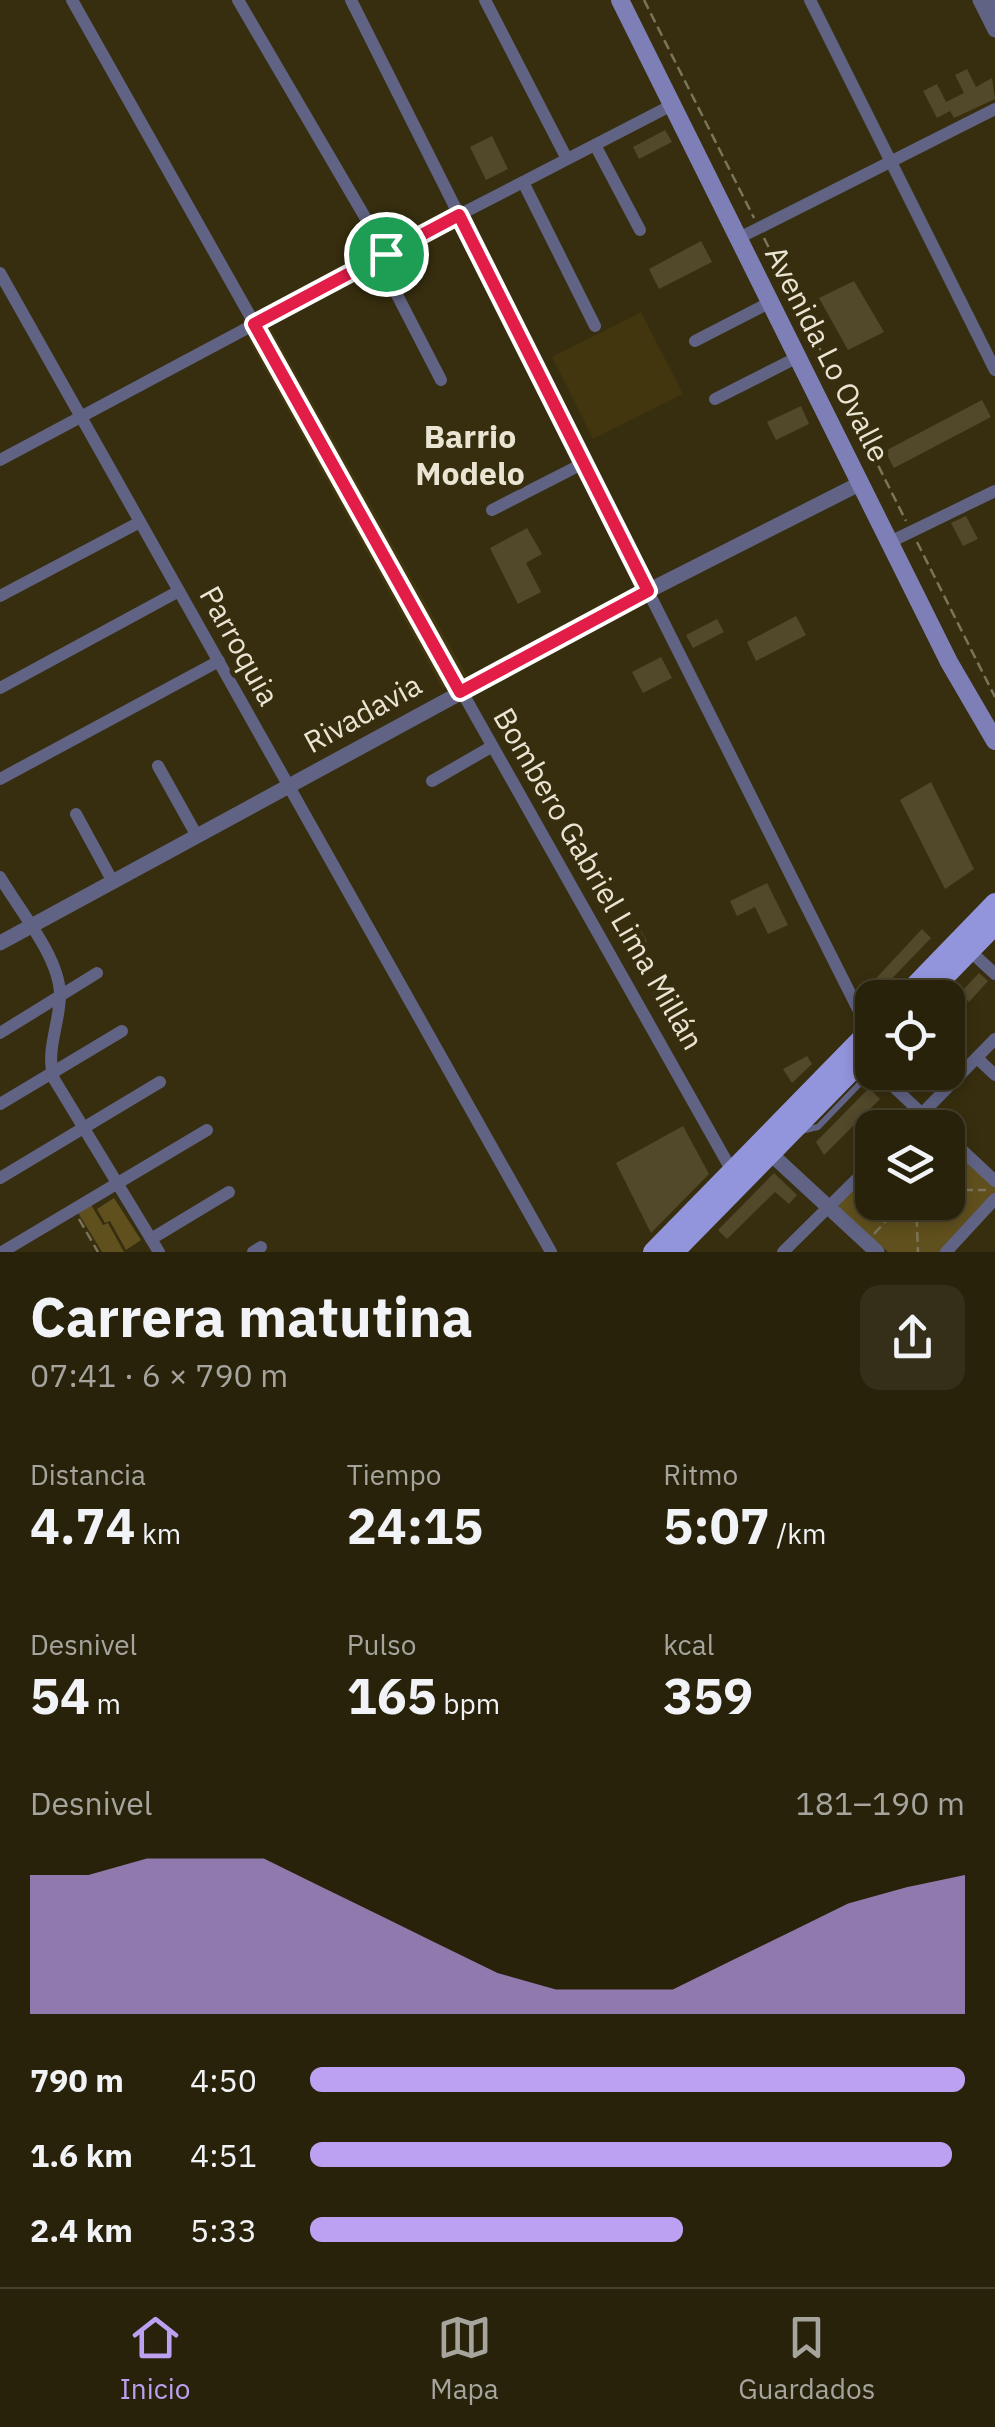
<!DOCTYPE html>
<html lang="es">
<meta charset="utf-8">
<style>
body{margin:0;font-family:"IBM Plex Sans",sans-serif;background:#352f19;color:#f1f3f6;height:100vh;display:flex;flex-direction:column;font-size:38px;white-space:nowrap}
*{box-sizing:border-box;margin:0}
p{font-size:32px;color:#a5a49d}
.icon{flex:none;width:55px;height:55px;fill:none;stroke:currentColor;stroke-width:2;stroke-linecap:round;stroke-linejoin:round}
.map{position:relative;height:1252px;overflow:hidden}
.drawer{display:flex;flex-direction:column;background:#29220b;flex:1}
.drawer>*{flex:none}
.fabs{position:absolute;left:855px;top:980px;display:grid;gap:20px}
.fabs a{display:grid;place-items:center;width:110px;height:110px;border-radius:20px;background:#29220b;box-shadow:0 5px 15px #0003,0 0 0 2px #453f2c;font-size:50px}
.pin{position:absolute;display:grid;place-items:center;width:85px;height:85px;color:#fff;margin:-42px;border:5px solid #fff;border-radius:50%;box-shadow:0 2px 10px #0007}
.round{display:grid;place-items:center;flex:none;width:105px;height:105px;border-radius:20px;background:#352f19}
.summary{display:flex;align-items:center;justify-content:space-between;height:170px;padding:0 30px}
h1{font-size:55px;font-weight:700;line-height:75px}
.metrics{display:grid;grid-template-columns:repeat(3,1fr);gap:15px;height:170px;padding:10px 30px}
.metrics div{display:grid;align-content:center}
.metrics b{font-size:50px;font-weight:700}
.metrics small{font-size:28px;font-weight:400}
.metrics p{font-size:28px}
.chart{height:280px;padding:20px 30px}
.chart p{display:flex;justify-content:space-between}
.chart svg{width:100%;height:180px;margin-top:10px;fill:#bca0f2;opacity:.7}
ul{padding:0 30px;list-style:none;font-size:32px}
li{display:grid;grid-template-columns:160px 120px 1fr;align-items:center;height:75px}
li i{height:25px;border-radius:12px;background:#bca0f2}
.tabs{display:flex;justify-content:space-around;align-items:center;height:140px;border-top:2px solid #453f2c;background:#29220b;font-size:28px;color:#a5a49d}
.tabs a{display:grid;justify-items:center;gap:5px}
.tabs .active{color:#bca0f2}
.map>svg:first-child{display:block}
.built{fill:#41360d}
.green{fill:#60501d}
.building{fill:#52482a}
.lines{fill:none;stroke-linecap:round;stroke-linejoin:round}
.path{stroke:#7c745a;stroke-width:2.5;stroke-dasharray:10 5;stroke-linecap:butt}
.service{stroke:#616385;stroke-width:6}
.minor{stroke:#616385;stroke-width:12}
.tertiary{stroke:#616385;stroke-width:15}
.secondary{stroke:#7d7fb6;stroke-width:18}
.primary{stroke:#9395dc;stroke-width:20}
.route-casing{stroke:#fff;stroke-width:20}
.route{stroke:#e11d48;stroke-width:12}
.labels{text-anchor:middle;stroke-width:10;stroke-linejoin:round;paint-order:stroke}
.street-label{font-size:30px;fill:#eae5d3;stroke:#372e0f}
.neighbourhood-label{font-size:32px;font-weight:bold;fill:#eae5d3;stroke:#372e0f}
</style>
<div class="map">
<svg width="995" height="1252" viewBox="0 0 995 1252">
<rect width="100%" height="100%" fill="#372e0f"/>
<g class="built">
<path d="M641,312L683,394L593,439L552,357Z"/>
<path d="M270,327L467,676L443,689L248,339Z"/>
</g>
<g class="green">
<path d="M948,1139L995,1184V1195L941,1252H888L839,1210V1202L872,1169V1202H948Z"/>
<path d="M114,1198L141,1240L126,1250L110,1221L105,1223L97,1209Z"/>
<path d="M90,1203L103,1225L108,1223L124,1252H102L77,1211Z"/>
</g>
<g class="building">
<path d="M967,69L976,87L992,78L995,99L954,118L950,111L937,118L923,91L937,84L946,102L964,93L955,75Z"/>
<path d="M665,130L672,142L639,159L633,147Z"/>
<path d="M492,136L508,169L486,180L470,147Z"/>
<path d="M701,241L712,262L659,289L649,269Z"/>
<path d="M854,281L884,332L848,350L819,298Z"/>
<path d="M982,400L991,417L894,468L885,451Z"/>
<path d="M801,406L809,424L776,440L767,422Z"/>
<path d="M966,516L978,539L963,546L951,523Z"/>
<path d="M527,528L542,554L526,563L541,592L518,604L490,548Z"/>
<path d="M796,616L806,635L756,661L747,642Z"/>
<path d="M717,619L724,632L693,648L686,635Z"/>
<path d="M661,657L672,678L643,693L632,672Z"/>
<path d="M931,782L974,869L945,889L900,800Z"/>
<path d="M767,883L788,925L768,934L755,907L737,916L730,901Z"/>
<path d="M636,922L647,941L638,947L632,937L626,941L620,931Z"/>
<path d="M922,929L931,938L876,995L871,994L868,987Z"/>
<path d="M979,973L988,981L969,1002L960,993Z"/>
<path d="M807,1056L812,1064L792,1083L783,1069Z"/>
<path d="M869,1088L880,1099L824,1155L816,1142Z"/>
<path d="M683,1126L709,1174L651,1233L616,1163Z"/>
<path d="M774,1173L797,1195L789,1204L775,1192L727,1239L718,1230Z"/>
</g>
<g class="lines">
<g class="path">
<path d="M644,0L754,218"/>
<path d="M764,238L906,521"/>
<path d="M917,542L995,697"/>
<path d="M948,1190H986"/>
<path d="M862,1191H872"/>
<path d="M916,1202L918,1252"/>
<path d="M79,1219L98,1252"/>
<path d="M874,1234L903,1202"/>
</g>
<path class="service" d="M801,1131L818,1127L872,1071"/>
<g class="minor">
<path d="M72,0L732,1171"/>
<path d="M238,0L386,253"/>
<path d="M351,0L869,1031"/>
<path d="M485,0L567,159"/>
<path d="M810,0L995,370"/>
<path d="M595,145L640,230"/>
<path d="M523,182L595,326"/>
<path d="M739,238L995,109"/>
<path d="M378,258L441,380"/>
<path d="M0,273L551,1252"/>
<path d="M695,341L771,302"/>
<path d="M715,399L798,357"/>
<path d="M0,460L459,215L672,105"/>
<path d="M492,510L584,463"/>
<path d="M890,542L995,491"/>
<path d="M0,596L140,522"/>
<path d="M0,688L179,591"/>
<path d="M158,766L197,836"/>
<path d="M0,779L219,661"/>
<path d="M432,781L491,747"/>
<path d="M76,814L113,882"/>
<path d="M0,877C19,910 59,956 60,994C60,1024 45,1050 54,1079L159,1252"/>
<path d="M970,951L995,974"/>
<path d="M0,1033L97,973"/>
<path d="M977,1058L995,1075"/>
<path d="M878,1072L937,1128"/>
<path d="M0,1104L122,1031"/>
<path d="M908,1128L995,1039"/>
<path d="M948,1137L995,1181"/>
<path d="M0,1178L160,1082"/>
<path d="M151,1239L229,1192"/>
<path d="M2,1252L207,1130"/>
<path d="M253,1252L261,1247"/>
<path d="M783,1252L872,1164"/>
<path d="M946,1252L995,1199"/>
</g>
<g class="tertiary">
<path d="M980,0L995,30"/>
<path d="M992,0L995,6"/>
<path d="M0,943L648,591L861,483"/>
<path d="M763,1157L771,1154L877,1252"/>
</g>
<path class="secondary" d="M620,0L949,662L995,741"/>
<g class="primary">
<path d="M903,998L995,903"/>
<path d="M924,998L995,925"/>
<path d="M653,1252L872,1028"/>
<path d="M674,1252L872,1050"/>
</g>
</g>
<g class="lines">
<g class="route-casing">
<path id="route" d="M459,215L648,591L460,692L254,324Z"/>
</g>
<use href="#route" class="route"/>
</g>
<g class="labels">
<g class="street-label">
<text transform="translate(827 354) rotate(63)" y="10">Avenida Lo Ovalle</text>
<text transform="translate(239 646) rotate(61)" y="10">Parroquia</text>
<text transform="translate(363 714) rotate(-29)" y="10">Rivadavia</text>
<text transform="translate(598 879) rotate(60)" y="10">Bombero Gabriel Lima Millán</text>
</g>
<g class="neighbourhood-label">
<text x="470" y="448">Barrio<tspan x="470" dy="37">Modelo</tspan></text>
</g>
</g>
</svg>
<div class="fabs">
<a><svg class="icon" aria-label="locate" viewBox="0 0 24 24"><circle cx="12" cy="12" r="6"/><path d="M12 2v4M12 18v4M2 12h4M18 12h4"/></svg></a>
<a><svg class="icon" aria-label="layers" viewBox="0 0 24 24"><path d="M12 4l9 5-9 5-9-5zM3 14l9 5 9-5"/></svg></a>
</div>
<div class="pin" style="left:386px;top:254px;background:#1e9e55"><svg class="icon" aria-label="arrive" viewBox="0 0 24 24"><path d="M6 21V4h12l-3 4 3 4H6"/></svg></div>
</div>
<section class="drawer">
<div class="summary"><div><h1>Carrera matutina</h1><p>07:41 · 6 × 790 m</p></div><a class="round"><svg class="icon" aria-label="share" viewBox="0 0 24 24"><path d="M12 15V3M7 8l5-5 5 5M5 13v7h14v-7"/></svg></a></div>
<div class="metrics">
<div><p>Distancia</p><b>4.74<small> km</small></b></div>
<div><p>Tiempo</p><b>24:15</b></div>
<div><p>Ritmo</p><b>5:07<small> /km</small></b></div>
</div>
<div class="metrics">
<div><p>Desnivel</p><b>54<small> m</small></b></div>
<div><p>Pulso</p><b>165<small> bpm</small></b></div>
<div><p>kcal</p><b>359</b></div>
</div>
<div class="chart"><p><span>Desnivel</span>181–190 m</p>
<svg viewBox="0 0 160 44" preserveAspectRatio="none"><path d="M0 44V10L10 10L20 6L30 6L40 6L50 13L60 20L70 27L80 34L90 38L100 38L110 38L120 31L130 24L140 17L150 13L160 10V44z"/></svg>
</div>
<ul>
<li><b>790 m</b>4:50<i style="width:100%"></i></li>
<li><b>1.6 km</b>4:51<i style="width:98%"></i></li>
<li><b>2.4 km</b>5:33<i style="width:57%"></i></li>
</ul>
</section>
<nav class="tabs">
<a class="active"><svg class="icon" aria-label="home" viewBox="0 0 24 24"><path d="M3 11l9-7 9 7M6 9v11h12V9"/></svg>Inicio</a>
<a><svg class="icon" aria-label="map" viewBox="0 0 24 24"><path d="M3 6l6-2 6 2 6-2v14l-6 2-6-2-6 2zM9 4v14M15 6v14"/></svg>Mapa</a>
<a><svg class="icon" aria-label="saved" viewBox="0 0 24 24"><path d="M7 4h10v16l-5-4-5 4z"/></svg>Guardados</a>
</nav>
